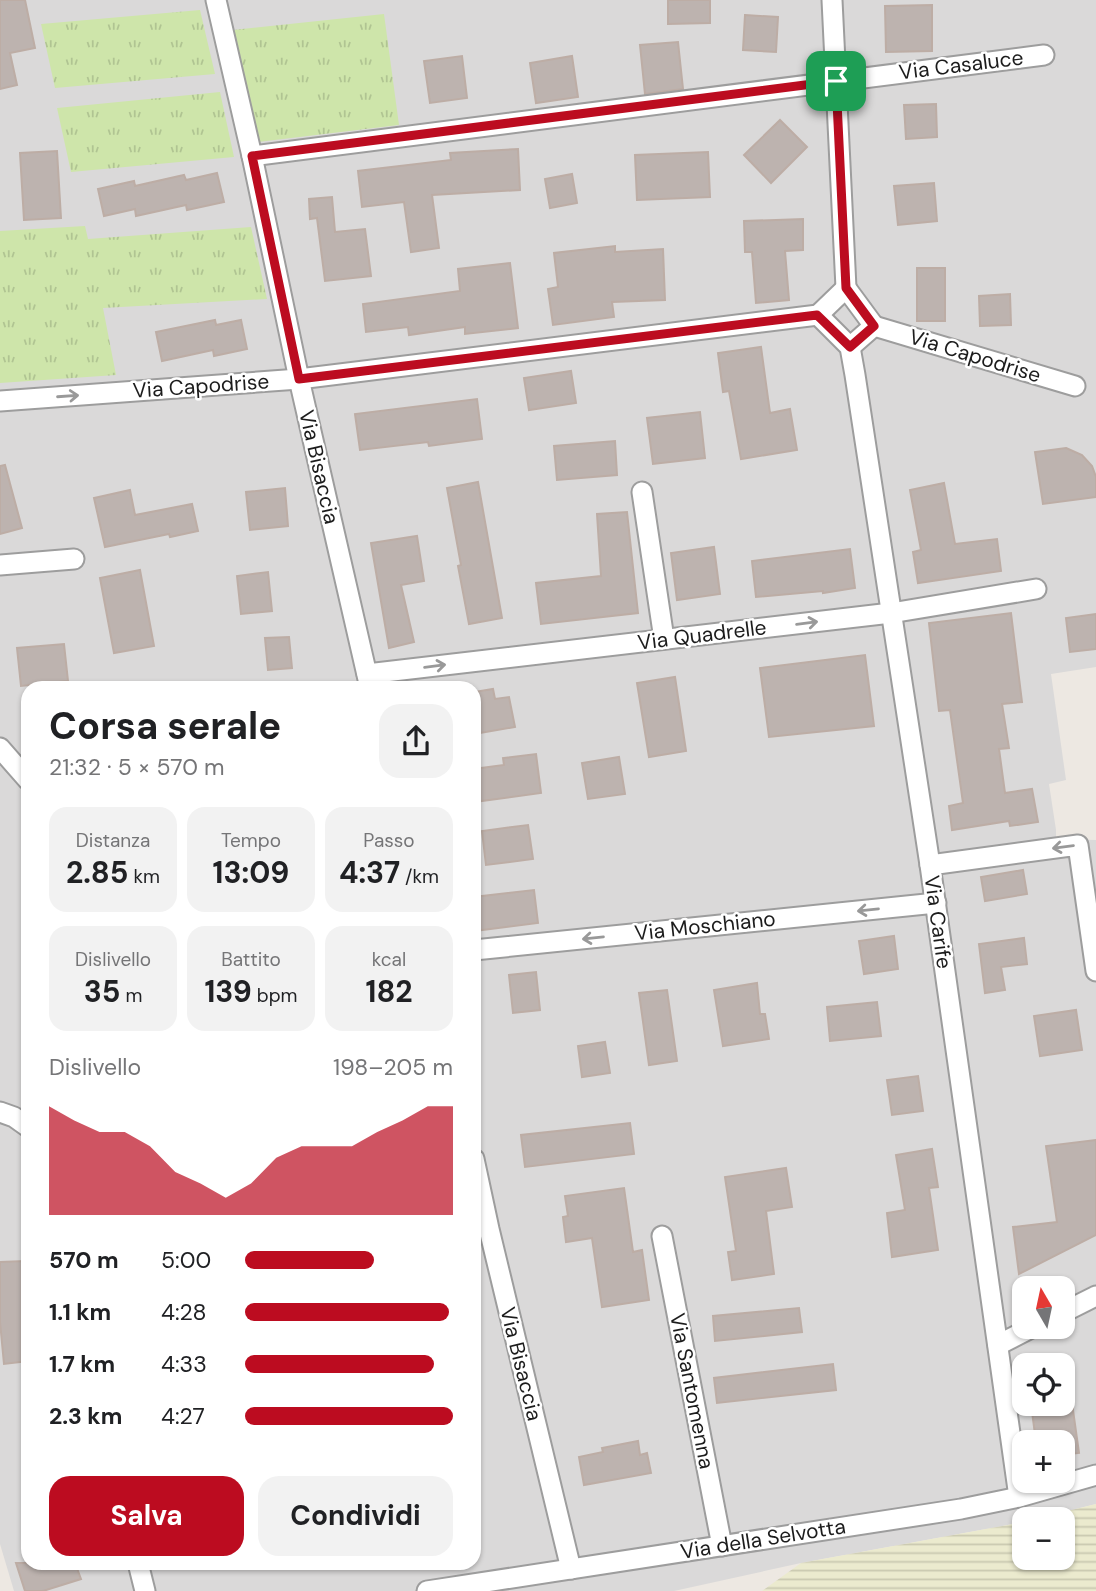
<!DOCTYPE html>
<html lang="it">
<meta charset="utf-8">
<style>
body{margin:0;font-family:"DM Sans",sans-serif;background:#f2f2f2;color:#202124;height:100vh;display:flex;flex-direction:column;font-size:26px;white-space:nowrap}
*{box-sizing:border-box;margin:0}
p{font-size:23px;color:#757577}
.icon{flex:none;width:38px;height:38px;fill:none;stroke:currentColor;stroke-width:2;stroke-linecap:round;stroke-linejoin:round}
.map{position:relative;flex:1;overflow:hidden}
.sheet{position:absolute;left:21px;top:681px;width:460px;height:889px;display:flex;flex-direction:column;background:#fff;border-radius:21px;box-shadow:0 2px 5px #0004}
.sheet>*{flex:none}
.needle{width:46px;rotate:351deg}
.controls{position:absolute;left:1012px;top:1276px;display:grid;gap:14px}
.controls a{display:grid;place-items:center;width:63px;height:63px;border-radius:14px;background:#fff;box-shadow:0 2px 5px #0004;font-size:35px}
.pin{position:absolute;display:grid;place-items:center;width:60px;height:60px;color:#fff;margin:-30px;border-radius:14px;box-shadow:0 4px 10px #0006}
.round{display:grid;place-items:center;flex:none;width:74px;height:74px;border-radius:21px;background:#f2f2f2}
.overview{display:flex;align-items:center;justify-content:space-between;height:119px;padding:0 28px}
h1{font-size:38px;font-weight:700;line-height:52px}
.stats{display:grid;grid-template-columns:repeat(3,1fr);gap:10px;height:119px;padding:7px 28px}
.stats div{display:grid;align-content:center;border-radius:18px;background:#f2f2f2;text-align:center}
.stats b{font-size:30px;font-weight:700}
.stats small{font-size:19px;font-weight:400}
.stats p{font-size:19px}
.chart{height:196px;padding:14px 28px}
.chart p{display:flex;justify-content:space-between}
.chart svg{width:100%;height:126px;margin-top:7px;fill:#bc0c20;opacity:.7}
.cta{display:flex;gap:14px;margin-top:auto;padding:14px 28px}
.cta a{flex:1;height:80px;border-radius:21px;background:#bc0c20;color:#fff;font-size:28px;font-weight:700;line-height:80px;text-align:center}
.cta a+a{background:#f2f2f2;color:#202124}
ul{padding:0 28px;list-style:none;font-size:23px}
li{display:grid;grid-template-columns:112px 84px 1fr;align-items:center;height:52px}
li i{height:18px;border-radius:9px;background:#bc0c20}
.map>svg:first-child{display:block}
.residential{fill:#dad9d9;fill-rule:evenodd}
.farmland{fill:url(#farmland-rules)}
.grass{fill:url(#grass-tufts)}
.building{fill:#bdb3af;stroke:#bdada5;stroke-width:2}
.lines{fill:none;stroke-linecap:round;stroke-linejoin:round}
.minor-casing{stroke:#9d9d9d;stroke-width:23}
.minor{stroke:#fff;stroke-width:19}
.oneway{stroke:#999}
.route-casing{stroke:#fff;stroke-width:14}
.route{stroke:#bc0c20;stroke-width:9}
.labels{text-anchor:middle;stroke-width:5;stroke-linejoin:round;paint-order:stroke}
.street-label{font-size:21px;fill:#1c1c1c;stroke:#fff}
</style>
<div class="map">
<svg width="1096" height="1591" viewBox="0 0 1096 1591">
<defs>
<pattern id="farmland-rules" width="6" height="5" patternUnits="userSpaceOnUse" patternTransform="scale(1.75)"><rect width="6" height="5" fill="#ebeace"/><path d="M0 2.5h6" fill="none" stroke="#c9c8b0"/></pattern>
<pattern id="grass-tufts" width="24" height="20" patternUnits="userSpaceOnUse" patternTransform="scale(1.75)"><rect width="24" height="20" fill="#cee5aa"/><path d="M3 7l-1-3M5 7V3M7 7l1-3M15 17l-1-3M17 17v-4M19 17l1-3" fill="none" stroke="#b0c492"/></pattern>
</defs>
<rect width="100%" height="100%" fill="#ede8e2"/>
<path class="residential" d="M0,0H1096V667L1051,674L1066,780L1049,784L1056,830V839L1096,840V1504L1035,1519H1024V1522L801,1563L674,1591H14L0,1544ZM28,688H474V1563H28ZM1024,1288H1062V1326H1024ZM1024,1365H1062V1404H1024ZM1024,1442H1062V1480H1024Z"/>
<path class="farmland" d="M1096,1504V1591H762L801,1563L1024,1522V1558H1062V1519H1035Z"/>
<g class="grass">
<path d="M200,10L215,74L55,88L41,24Z"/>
<path d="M384,14L399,125L258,142L233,30Z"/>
<path d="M220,92L234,157L71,172L57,108Z"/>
<path d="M85,226L88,239L251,227L267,299L103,308L116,375L0,383V231Z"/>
</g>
<g class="building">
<path d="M0,0H25L35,48L10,53L17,85L0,89Z"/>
<path d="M668,0H710V23L668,24Z"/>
<path d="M932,5V51L886,52L885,6Z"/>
<path d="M745,15L778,17L776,52L743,50Z"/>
<path d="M678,42L683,89L645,94L640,45Z"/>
<path d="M462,56L467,98L430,103L424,61Z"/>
<path d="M572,56L578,97L536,103L530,63Z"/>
<path d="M936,104L937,137L906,139L904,105Z"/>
<path d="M780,120L807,147L771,183L744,155Z"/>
<path d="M518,149L520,190L432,195L439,248L411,252L404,202L362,207L358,171L451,160L450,153Z"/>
<path d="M57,151L61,218L24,220L20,153Z"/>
<path d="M708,152L710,197L637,200L635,155Z"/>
<path d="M217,173L224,202L187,210L186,205L136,216L135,209L104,216L98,189L134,181L135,186L184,175L186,180Z"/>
<path d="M572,174L577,203L550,208L545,179Z"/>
<path d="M934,183L937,221L898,225L894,186Z"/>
<path d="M332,197L335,232L365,229L371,276L325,281L317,218L310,219L309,199Z"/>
<path d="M803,219V250L785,251L789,300L756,303L752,252H745L744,221Z"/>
<path d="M615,246V252L663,249L665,300L612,302L614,317L553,325L548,289L558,287L554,253Z"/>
<path d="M510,263L518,328L465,334V327L409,335L408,327L366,332L363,304L460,291L458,269Z"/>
<rect x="917" y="268" width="28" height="53"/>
<path d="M1010,294L1011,325L980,326L979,296Z"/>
<path d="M215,320L216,325L241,320L247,349L214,356L213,350L162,361L156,332Z"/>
<path d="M761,347L770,413L790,409L797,450L741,459L729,391L723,392L718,353Z"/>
<path d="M571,371L576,403L529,410L524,378Z"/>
<path d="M477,399L482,439L429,446L428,442L360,450L355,414Z"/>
<path d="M700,412L705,458L653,464L647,418Z"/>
<path d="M615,441L617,475L557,480L554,446Z"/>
<path d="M1066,448L1082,455L1092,466L1096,477V497L1043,504L1035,452Z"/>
<path d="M5,465L22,528L0,534V466Z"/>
<path d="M478,482L502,618L469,624L458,566L461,565L447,488Z"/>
<path d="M944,483L955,544L997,539L1001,571L918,583L913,552L921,550L910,490Z"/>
<path d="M285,488L288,526L250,530L246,492Z"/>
<path d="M130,490L135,515L192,504L198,531L170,537L169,534L105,547L94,498Z"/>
<path d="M627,512L638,613L541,624L536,583L601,576L597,514Z"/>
<path d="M417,536L424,581L401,585L414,642L389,648L371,543Z"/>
<path d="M714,547L720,594L677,600L671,553Z"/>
<path d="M850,549L855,588L823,593V591L756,597L752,561Z"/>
<path d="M140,570L154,646L114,653L100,578Z"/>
<path d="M268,572L272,611L241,614L237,576Z"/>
<path d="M1011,613L1022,702L1002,704L1009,748L999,749L1005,793L1032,789L1038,822L1010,826L1009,821L952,830L949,806L963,803L950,710L939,711L929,623Z"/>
<path d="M1096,614V649L1070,652L1066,618Z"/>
<path d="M289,637L292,668L268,670L265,638Z"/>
<path d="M64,644L68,681L21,686L17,648Z"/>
<path d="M865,655L874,726L769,737L760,668Z"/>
<path d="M675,677L686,751L649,757L637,683Z"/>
<path d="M493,689L495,699L509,697L515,727L474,734V692Z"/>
<path d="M536,754L541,793L474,802V769L504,765L503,758Z"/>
<path d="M619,757L625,794L588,799L582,763Z"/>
<path d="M528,825L533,859L486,865L482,831Z"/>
<path d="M1023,870L1027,894L985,901L981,877Z"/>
<path d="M534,890L538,923L474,931V897Z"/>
<path d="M894,936L898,969L864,974L859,941Z"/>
<path d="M1024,938L1027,964L1001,967L1005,990L985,993L979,944Z"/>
<path d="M536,972L540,1010L513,1013L509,975Z"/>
<path d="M757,983L760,1014H765L769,1039L723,1046L714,990Z"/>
<path d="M667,990L677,1061L649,1065L639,993Z"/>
<path d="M877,1002L881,1036L830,1041L827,1007Z"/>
<path d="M1076,1010L1082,1050L1040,1056L1034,1016Z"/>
<path d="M605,1042L610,1073L582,1077L578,1046Z"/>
<path d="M918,1076L923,1111L892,1115L887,1080Z"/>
<path d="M630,1123L634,1154L525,1167L521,1135Z"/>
<path d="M1096,1140V1235L1019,1274L1013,1227L1057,1222L1046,1146Z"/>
<path d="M932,1149L938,1187L929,1188L938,1250L892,1257L887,1213L905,1210L896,1155Z"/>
<path d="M786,1168L792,1207L766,1211L774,1274L732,1280L728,1252L736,1251L725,1177Z"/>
<path d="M624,1188L633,1252L642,1250L649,1300L602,1307L592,1238L566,1242L563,1217L568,1216L565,1196Z"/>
<path d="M25,1261L26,1279H28V1361L4,1364L0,1322V1262Z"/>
<path d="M799,1308L802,1332L715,1341L713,1316Z"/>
<path d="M833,1364L836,1390L717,1403L714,1378Z"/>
<path d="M1072,1403L1079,1453L1062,1455V1442H1036L1031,1404Z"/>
<path d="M638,1441L640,1455L647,1453L651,1473L584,1485L579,1457L603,1452L602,1448Z"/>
<path d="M16,1563H75L81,1579L43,1591H25Z"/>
</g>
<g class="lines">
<g class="minor-casing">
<g id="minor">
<path d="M216,0L252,156L299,379L370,688"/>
<path d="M832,0L846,288"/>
<path d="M252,156L1044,55"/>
<path d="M818,315L850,347L855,375L930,865L1019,1497"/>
<path d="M818,315L846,288L874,326L850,347"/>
<path d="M874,326L1075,386"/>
<path d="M0,401L299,379L818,315"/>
<path d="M642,492L664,639"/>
<path d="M0,565L74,559"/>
<path d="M367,674L891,613L1036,589"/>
<path d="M0,748L28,780"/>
<path d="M930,865L1078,845L1096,971"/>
<path d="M474,950L936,903"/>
<path d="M0,1112L14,1117L28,1127"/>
<path d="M474,1159L489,1229L571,1569"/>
<path d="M662,1236L722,1546"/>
<path d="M1062,1313L1096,1296"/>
<path d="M998,1345L1035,1326"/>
<path d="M138,1563L145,1591"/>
<path d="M427,1591L961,1509L1019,1497L1096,1475"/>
</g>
</g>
<use href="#minor" class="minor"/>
</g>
<defs><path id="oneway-shaft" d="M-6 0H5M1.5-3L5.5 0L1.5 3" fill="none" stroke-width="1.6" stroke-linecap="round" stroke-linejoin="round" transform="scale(1.75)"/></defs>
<g class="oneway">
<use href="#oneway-shaft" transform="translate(68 396) rotate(-4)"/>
<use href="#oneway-shaft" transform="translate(807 623) rotate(-7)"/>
<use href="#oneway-shaft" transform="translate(435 666) rotate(-7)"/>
<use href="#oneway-shaft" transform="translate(1063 847) rotate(173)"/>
<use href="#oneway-shaft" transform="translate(868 910) rotate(174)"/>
<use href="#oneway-shaft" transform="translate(593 938) rotate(174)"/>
</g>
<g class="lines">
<g class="route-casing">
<path id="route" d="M836,81L846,288L874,326L850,347L817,315L299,379L252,156Z"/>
</g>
<use href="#route" class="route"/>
</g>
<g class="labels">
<g class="street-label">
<text transform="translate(961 65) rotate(-7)" y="7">Via Casaluce</text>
<text transform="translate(975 356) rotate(17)" y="7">Via Capodrise</text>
<text transform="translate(201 386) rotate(-4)" y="7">Via Capodrise</text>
<text transform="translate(319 467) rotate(77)" y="7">Via Bisaccia</text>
<text transform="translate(702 635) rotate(-7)" y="7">Via Quadrelle</text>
<text transform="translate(938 922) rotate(82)" y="7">Via Carife</text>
<text transform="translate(705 926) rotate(-6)" y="7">Via Moschiano</text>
<text transform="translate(521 1364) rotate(76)" y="7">Via Bisaccia</text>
<text transform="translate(692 1391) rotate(79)" y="7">Via Santomenna</text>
<text transform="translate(763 1539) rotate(-9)" y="7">Via della Selvotta</text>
</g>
</g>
</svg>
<div class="controls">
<a><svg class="needle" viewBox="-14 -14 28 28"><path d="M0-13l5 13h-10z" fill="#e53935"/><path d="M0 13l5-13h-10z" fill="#757577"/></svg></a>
<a><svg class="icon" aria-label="locate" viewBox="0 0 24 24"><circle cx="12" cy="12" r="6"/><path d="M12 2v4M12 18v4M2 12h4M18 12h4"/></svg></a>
<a>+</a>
<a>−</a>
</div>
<div class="pin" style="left:836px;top:81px;background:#1e9e55"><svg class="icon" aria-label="arrive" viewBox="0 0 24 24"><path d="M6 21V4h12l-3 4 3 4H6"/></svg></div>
<section class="sheet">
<div class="overview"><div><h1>Corsa serale</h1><p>21:32 · 5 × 570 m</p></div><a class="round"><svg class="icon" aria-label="share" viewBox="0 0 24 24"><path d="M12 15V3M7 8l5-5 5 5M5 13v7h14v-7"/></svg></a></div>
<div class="stats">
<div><p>Distanza</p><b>2.85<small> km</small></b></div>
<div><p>Tempo</p><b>13:09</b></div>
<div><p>Passo</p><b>4:37<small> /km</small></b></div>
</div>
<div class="stats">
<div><p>Dislivello</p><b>35<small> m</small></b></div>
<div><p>Battito</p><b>139<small> bpm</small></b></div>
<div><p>kcal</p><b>182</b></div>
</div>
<div class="chart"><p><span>Dislivello</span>198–205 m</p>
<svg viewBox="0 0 160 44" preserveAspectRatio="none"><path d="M0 44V6L10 11L20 15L30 15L40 20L50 29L60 33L70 38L80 33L90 24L100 20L110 20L120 20L130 15L140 11L150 6L160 6V44z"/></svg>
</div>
<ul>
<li><b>570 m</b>5:00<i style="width:62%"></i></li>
<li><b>1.1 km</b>4:28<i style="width:98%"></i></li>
<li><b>1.7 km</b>4:33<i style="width:91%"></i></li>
<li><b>2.3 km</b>4:27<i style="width:100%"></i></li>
</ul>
<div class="cta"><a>Salva</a><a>Condividi</a></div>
</section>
</div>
